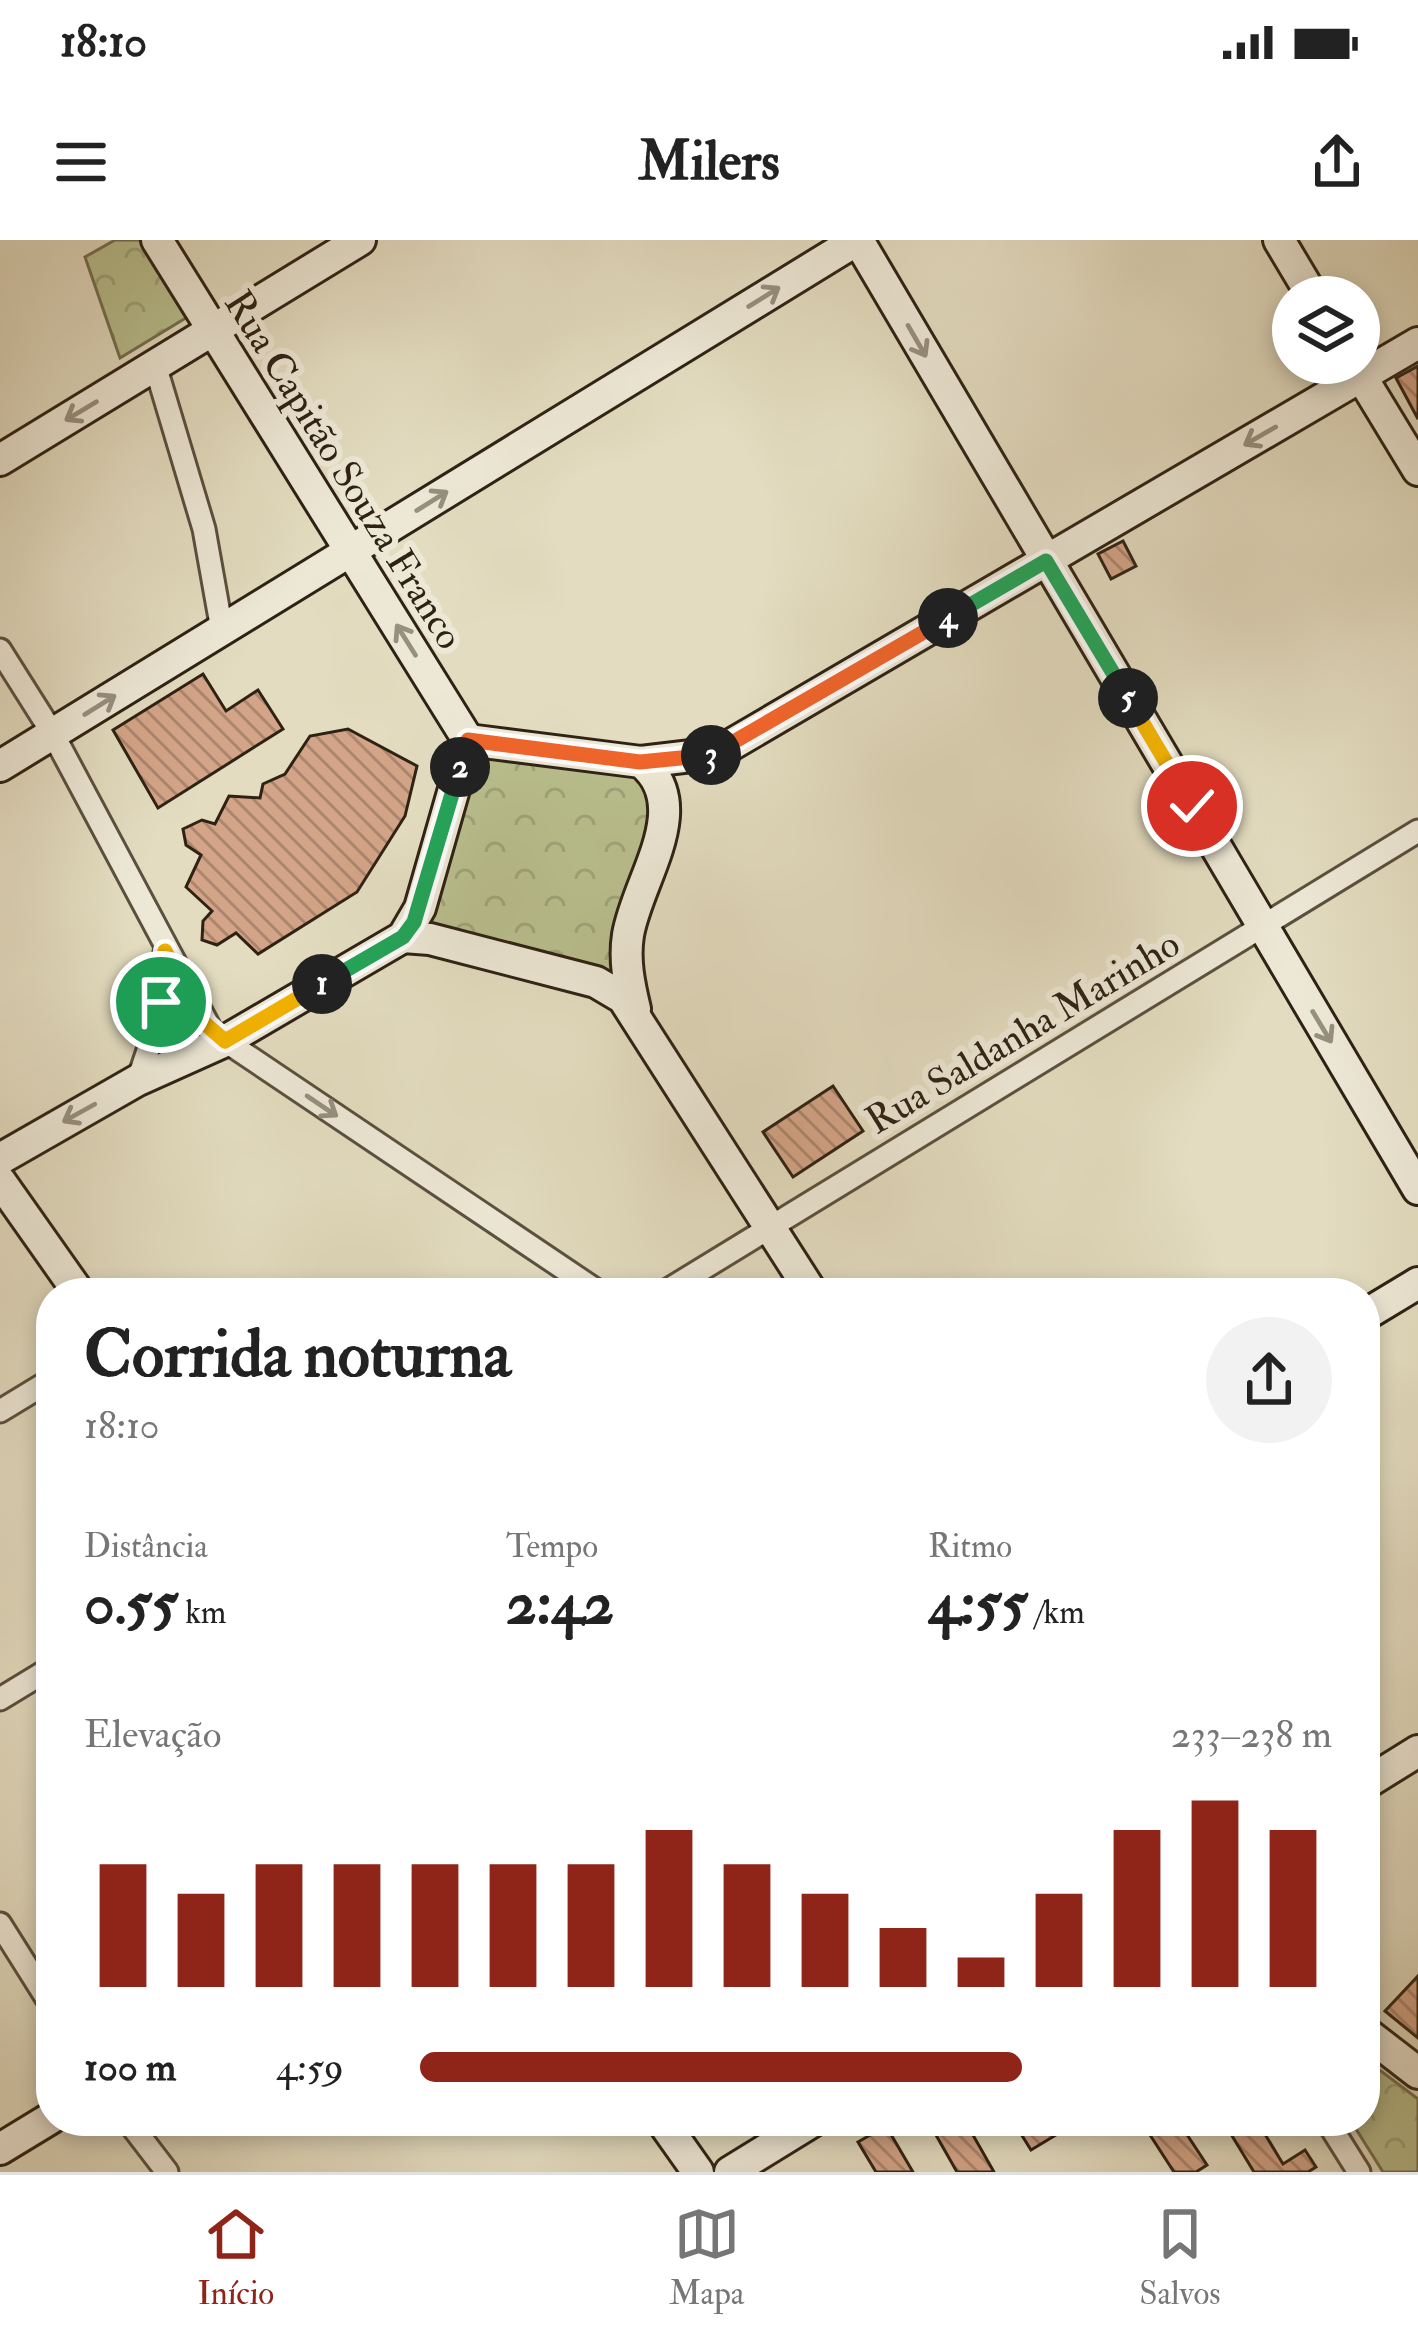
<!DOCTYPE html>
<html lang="pt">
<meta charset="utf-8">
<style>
body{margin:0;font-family:"IM FELL Double Pica",serif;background:#f2f2f2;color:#222;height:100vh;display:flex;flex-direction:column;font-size:45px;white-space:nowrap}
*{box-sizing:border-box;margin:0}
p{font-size:39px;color:#767676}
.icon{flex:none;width:66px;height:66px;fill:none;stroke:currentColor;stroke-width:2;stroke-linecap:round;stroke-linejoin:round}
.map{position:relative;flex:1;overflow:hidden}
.sheet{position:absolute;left:36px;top:1038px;width:1344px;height:858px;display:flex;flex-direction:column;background:#fff;border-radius:48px;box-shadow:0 6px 18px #0003}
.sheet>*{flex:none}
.fabs{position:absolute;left:1272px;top:36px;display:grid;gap:24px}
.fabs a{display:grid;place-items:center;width:108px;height:108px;border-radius:50%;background:#fff;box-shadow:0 6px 18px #0003;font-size:60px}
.pin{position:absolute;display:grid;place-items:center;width:102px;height:102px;color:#fff;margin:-51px;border:6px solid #fff;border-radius:50%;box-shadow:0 3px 12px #0007}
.km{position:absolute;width:60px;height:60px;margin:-30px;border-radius:50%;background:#222;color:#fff;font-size:33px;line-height:60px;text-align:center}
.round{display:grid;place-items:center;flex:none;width:126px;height:126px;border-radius:63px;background:#f2f2f2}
.headline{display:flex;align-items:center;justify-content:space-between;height:204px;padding:0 48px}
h1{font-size:66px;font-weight:700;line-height:90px}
.figures{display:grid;grid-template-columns:repeat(3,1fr);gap:18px;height:204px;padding:12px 48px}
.figures div{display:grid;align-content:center}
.figures b{font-size:60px;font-weight:700}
.figures small{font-size:33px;font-weight:400}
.figures p{font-size:33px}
.chart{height:336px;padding:24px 48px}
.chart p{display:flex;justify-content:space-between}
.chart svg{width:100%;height:216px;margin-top:12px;stroke:#8f2418;stroke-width:6}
ul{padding:0 48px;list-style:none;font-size:39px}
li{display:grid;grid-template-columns:192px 144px 1fr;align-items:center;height:90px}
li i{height:30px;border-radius:15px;background:#8f2418}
.status{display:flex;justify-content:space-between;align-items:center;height:84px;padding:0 60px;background:#fff;direction:ltr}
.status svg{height:33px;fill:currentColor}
header{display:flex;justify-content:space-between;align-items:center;height:156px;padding:0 48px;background:#fff;font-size:54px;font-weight:700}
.dock{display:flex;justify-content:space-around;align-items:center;height:168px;border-top:3px solid #e0e0e0;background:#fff;font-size:33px;color:#767676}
.dock a{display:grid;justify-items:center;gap:6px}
.dock .selected{color:#8f2418}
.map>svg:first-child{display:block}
.forest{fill:url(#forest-crowns);stroke:#747051;stroke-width:3}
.building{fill:url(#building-back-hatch);stroke:#2e2214;stroke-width:3}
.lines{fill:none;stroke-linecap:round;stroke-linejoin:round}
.street-casing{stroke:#5b503f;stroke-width:27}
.secondary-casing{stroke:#2e2214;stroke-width:36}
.street{stroke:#ede8d6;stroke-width:21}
.secondary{stroke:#ede8d6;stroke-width:30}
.oneway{stroke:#978f7f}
.split-1-casing{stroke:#fff;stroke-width:24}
.split-2-casing{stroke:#fff;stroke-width:24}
.split-3-casing{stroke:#fff;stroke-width:24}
.split-4-casing{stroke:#fff;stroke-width:24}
.split-5-casing{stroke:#fff;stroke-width:24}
.split-6-casing{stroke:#fff;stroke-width:24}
.split-1{stroke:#f5b400;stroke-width:15}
.split-2{stroke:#22a559;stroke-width:15}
.split-3{stroke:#f0652b;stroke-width:15}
.split-4{stroke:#f0652b;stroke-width:15}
.split-5{stroke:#22a559;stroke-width:15}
.split-6{stroke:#f5b400;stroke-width:15}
.labels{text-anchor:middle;stroke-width:12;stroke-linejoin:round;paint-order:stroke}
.street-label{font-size:39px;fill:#2e2214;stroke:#ede8d6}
</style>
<div class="status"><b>18:10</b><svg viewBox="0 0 49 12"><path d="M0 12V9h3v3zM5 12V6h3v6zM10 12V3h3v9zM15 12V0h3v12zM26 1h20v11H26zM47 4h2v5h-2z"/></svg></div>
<header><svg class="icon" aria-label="menu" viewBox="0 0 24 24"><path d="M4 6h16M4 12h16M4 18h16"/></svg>Milers<svg class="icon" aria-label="share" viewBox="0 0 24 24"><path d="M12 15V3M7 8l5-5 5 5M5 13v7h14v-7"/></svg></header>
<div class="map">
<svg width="1418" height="1932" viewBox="0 0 1418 1932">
<defs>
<pattern id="forest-crowns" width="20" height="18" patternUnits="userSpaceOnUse" patternTransform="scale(3)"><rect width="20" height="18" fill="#b9bf8e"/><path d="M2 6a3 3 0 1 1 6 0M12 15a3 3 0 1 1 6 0" fill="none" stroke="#9fa47a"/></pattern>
<pattern id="building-back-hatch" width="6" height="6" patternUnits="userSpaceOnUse" patternTransform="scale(3)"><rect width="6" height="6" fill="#d3a487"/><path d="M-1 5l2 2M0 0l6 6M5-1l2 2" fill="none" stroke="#ac856d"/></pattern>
</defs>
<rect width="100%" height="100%" fill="#e3dcc0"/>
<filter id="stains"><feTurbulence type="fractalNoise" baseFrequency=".00167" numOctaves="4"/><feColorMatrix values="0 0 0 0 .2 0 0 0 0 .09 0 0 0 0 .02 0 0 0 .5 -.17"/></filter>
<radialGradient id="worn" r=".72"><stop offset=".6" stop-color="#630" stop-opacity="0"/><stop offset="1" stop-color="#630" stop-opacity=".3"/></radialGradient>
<g class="forest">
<path d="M115,0H141L189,76L120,118L85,17Z"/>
<path d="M468,500L655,534L628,740L414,682Z"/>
<path d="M1365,1819L1418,1859V1932H1383L1351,1881H1365Z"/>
</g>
<g class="building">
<path d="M1418,126V179L1396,138Z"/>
<path d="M1123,301L1136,326L1111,339L1098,314Z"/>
<path d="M203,434L226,471L258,450L283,489L158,568L113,490Z"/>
<path d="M348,489L417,526L405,576L357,652L258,714L236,693L217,705L202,700L203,681L212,671L186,647L201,615L186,605L183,589L202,580L215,584L229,556L260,558L263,544L285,534L310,496Z"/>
<path d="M833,846L863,891L793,937L763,892Z"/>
<path d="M1418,1736V1798L1385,1771Z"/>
<path d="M928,1881H965L994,1932H957Z"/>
<path d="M1013,1881H1079L1031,1910Z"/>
<path d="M1141,1881H1178L1207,1925L1196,1932H1174Z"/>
<path d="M1223,1881H1257L1283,1924L1305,1910L1316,1927L1308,1932H1254Z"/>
<path d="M886,1886L913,1932H876L858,1902Z"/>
</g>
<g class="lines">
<g class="street-casing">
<g id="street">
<path d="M155,125L204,289L222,390"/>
<path d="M0,410L53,494L212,792L600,1053"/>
<path d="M138,840L158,781L165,712"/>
<path d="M663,1053L1418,591"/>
<path d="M0,1171L51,1140"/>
<path d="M0,1459L51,1428"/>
<path d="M0,1684L51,1765"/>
<path d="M128,1881L167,1932"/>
<path d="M1327,1881L1359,1932"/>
</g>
</g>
<g class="secondary-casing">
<g id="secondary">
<path d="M157,0L468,500"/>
<path d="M858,0L1418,949"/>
<path d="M1279,0L1313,57"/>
<path d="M1353,123L1418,230"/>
<path d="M0,220L360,0"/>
<path d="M468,500L641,522C696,566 637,640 628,695C624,720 629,744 635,769"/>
<path d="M641,522L717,513L1418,103"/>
<path d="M0,526L857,0"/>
<path d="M403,697L430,699L596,742L623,758L812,1053"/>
<path d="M0,919L138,840L225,801L403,697L420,668L468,500"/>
<path d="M0,941L79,1053"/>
<path d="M1365,1075L1418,1043"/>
<path d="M1365,1544L1418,1511"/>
<path d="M1365,1792L1418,1833"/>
<path d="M662,1881L698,1932"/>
<path d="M0,1909L51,1878"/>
<path d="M730,1932L813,1881"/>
</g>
</g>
<use href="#street" class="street"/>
<use href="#secondary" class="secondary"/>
</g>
<defs><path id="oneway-shaft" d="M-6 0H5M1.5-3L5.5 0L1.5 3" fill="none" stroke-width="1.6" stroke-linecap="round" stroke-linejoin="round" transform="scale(3)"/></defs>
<g class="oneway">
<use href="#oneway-shaft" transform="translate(764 57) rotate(-32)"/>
<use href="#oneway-shaft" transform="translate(917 101) rotate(60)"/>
<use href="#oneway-shaft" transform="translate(81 171) rotate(149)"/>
<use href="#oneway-shaft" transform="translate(1260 196) rotate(150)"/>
<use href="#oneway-shaft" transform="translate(432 261) rotate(-32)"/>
<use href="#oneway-shaft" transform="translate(406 400) rotate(-122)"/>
<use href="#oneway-shaft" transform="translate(100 465) rotate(-32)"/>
<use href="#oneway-shaft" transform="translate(1322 787) rotate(59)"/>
<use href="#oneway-shaft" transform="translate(322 866) rotate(34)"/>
<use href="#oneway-shaft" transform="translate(79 873) rotate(151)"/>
</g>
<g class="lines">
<g class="split-1-casing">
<path id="split-1" d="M161,762L165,711L202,781L225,801L322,744"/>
</g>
<g class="split-2-casing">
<path id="split-2" d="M322,744L403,697L414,682L460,527"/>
</g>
<g class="split-3-casing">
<path id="split-3" d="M460,527L468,500L640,522L711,515"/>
</g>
<g class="split-4-casing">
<path id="split-4" d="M711,515L948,378"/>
</g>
<g class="split-5-casing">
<path id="split-5" d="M948,378L1046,321L1128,458"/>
</g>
<g class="split-6-casing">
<path id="split-6" d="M1128,458L1192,566"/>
</g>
<use href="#split-1" class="split-1"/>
<use href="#split-2" class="split-2"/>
<use href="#split-3" class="split-3"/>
<use href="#split-4" class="split-4"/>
<use href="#split-5" class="split-5"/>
<use href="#split-6" class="split-6"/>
</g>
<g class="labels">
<g class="street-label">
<text transform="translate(345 229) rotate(58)" y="14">Rua Capitão Souza Franco</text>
<text transform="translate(1022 791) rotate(-31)" y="14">Rua Saldanha Marinho</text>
</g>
</g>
<rect width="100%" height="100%" filter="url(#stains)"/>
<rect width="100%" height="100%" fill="url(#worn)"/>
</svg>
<div class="fabs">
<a><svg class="icon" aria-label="layers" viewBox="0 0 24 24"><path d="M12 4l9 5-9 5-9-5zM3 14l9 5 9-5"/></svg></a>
</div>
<div class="pin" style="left:161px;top:762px;background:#1e9e55"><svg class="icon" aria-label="arrive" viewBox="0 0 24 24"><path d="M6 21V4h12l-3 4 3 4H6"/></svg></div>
<div class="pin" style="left:1192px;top:566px;background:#d93025"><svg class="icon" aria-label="check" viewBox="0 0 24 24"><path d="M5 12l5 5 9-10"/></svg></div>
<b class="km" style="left:322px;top:744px">1</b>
<b class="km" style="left:460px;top:527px">2</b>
<b class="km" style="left:711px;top:515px">3</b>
<b class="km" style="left:948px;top:378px">4</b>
<b class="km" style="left:1128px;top:458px">5</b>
<section class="sheet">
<div class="headline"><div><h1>Corrida noturna</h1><p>18:10</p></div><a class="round"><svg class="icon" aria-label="share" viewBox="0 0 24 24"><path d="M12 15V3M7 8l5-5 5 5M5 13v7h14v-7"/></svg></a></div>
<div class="figures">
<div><p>Distância</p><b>0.55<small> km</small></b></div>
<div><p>Tempo</p><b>2:42</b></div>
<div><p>Ritmo</p><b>4:55<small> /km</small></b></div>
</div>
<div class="chart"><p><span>Elevação</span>233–238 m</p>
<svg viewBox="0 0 160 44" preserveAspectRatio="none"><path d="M5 44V19M15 44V25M25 44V19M35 44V19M45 44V19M55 44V19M65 44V19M75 44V12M85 44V19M95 44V25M105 44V32M115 44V38M125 44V25M135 44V12M145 44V6M155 44V12"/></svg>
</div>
<ul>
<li><b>100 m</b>4:59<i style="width:66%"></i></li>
</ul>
</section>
</div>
<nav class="dock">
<a class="selected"><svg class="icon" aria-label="home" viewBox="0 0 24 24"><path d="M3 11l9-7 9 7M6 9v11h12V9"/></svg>Início</a>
<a><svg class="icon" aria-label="map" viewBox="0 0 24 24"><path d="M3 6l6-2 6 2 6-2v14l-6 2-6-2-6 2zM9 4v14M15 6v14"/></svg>Mapa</a>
<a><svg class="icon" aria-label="saved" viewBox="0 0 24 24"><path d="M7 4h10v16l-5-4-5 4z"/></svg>Salvos</a>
</nav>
